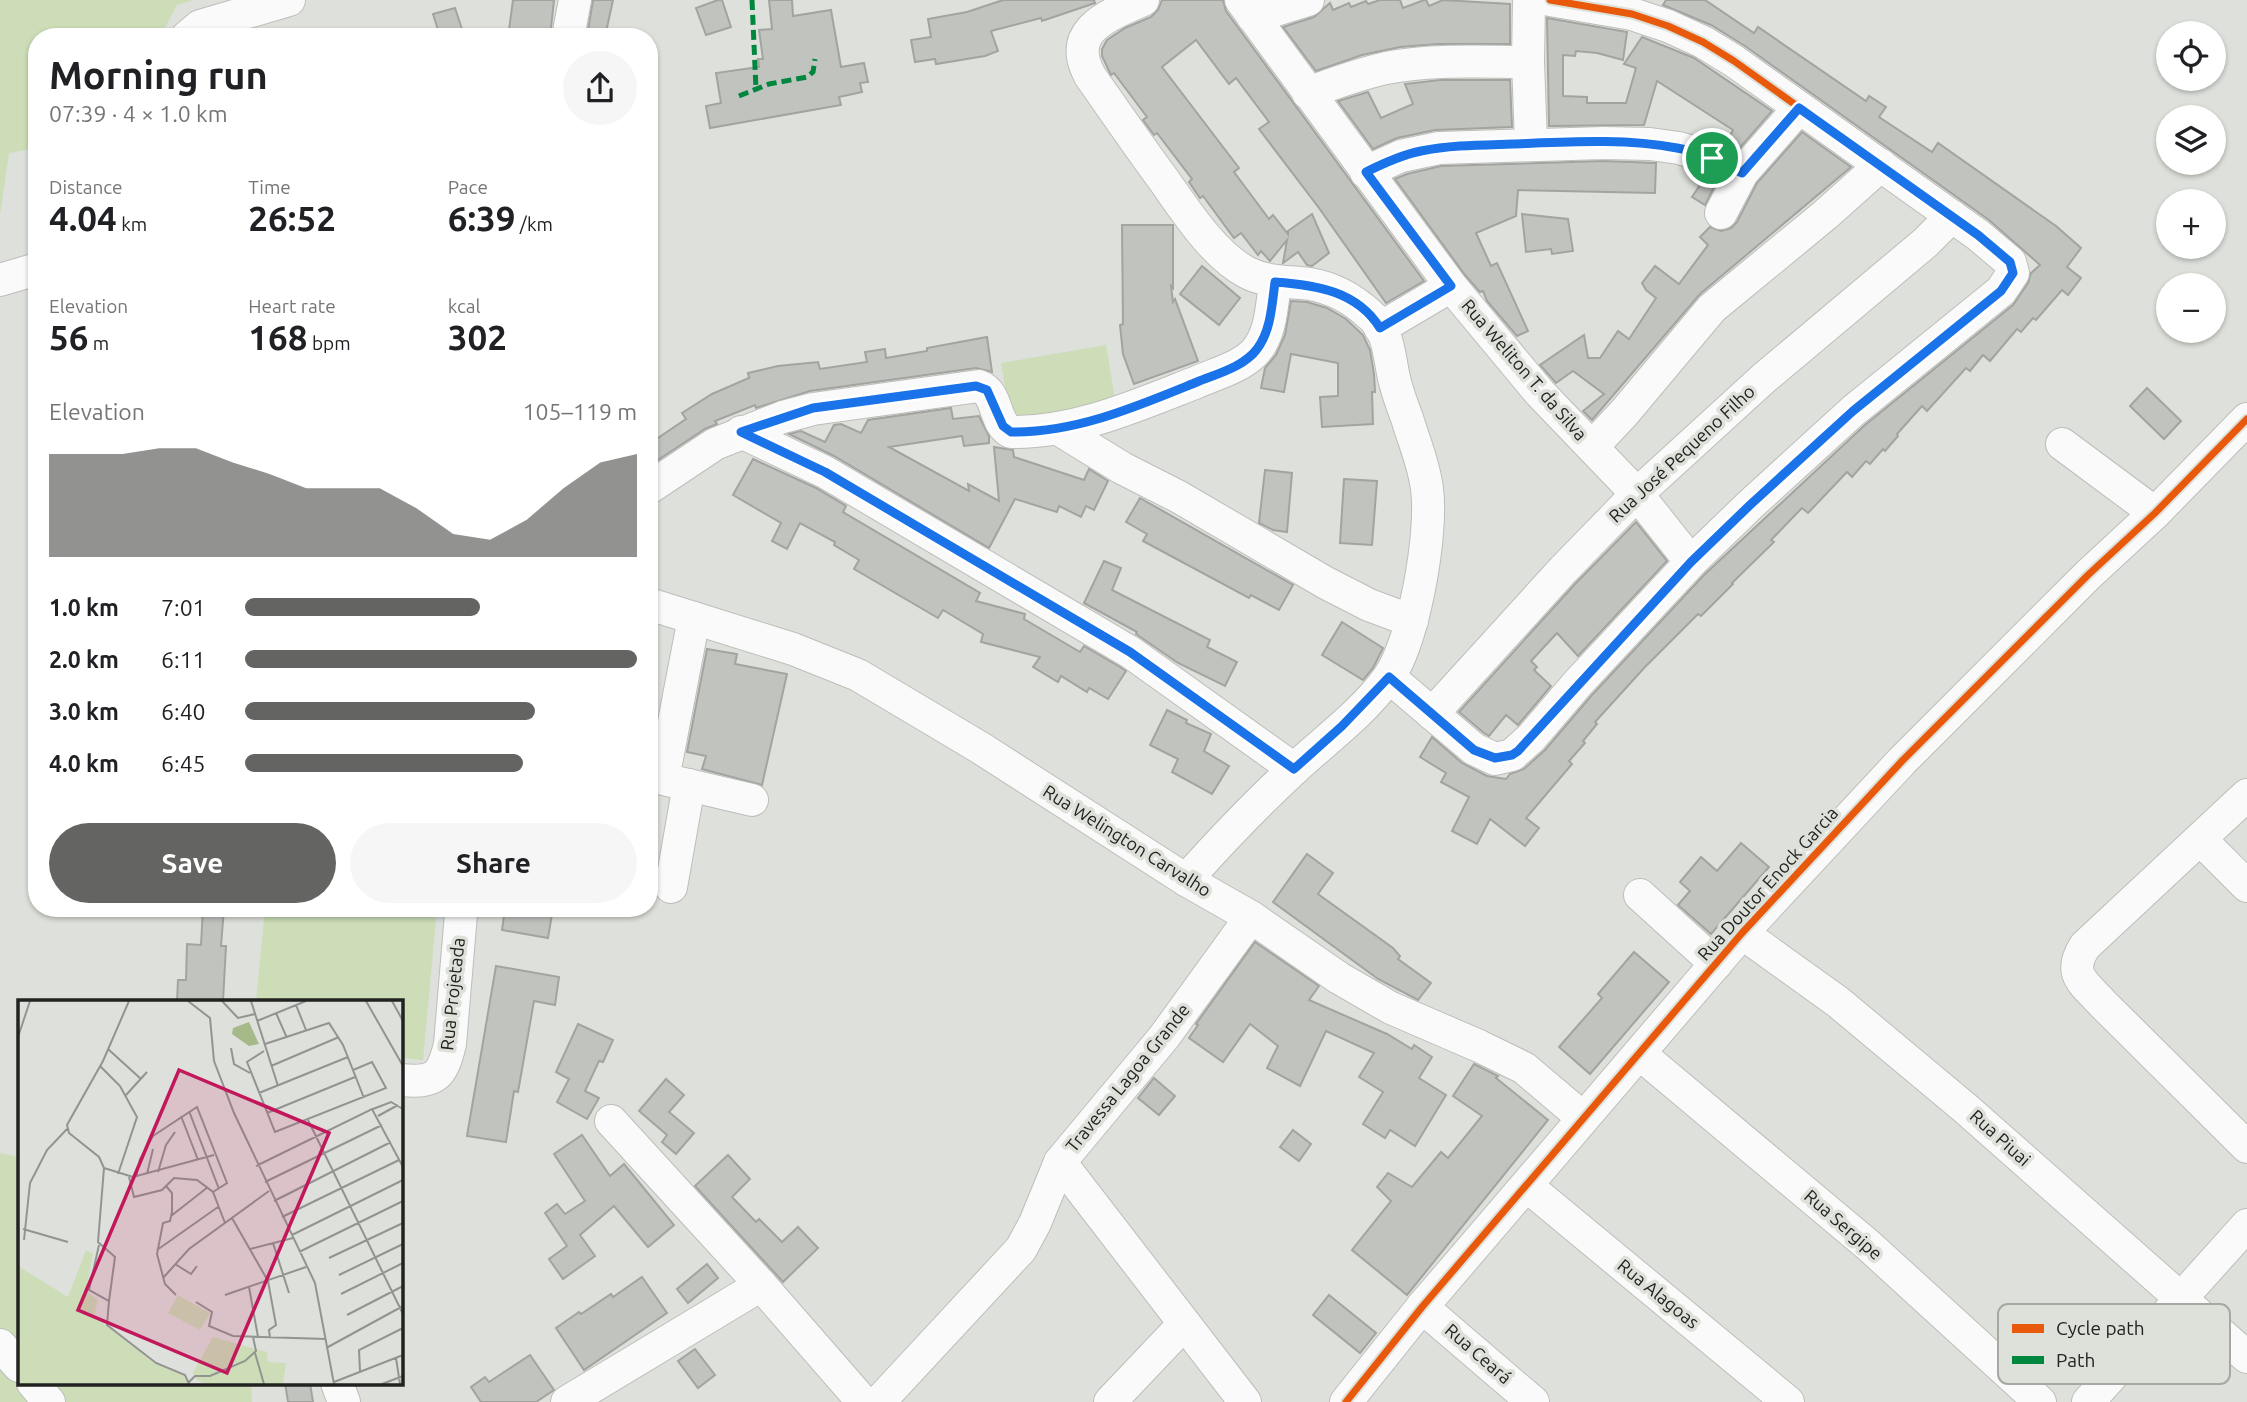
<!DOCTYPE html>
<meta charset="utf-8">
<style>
body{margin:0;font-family:Ubuntu,sans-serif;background:#f6f6f6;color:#202124;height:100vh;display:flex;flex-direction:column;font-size:26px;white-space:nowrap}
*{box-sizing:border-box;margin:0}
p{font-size:23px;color:#757577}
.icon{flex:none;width:38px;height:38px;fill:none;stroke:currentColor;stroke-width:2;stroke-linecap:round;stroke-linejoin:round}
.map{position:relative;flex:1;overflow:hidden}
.sheet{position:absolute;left:28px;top:28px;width:630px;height:889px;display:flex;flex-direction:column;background:#fff;border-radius:28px;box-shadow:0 2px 5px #0004}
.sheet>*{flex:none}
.tools{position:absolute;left:2156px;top:21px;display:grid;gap:14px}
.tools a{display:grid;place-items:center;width:70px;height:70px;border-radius:50%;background:#fff;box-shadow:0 2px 5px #0004;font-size:35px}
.pin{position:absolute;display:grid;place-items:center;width:60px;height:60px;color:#fff;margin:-30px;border:4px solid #fff;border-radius:50%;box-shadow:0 2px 7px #0007}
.round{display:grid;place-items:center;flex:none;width:74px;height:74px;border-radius:37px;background:#f6f6f6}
.overview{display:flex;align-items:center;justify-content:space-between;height:119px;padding:0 21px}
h1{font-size:38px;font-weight:700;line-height:52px}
.stats{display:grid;grid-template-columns:repeat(3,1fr);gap:10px;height:119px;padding:7px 21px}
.stats div{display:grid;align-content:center}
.stats b{font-size:35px;font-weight:700}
.stats small{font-size:19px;font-weight:400}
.stats p{font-size:19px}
.chart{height:196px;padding:14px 21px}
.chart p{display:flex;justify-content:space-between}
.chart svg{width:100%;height:126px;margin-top:7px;fill:#646562;opacity:.7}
.primary-button{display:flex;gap:14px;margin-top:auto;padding:14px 21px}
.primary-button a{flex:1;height:80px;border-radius:42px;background:#646562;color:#fff;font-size:28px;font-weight:700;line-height:80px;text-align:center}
.primary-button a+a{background:#f6f6f6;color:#202124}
ul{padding:0 21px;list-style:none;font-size:23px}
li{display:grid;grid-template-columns:112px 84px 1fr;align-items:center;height:52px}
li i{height:18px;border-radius:9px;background:#646562}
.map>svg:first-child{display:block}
.green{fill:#ccddb7}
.building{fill:#c1c3bf;stroke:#a2a4a0;stroke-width:2}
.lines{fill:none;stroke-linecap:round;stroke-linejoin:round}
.minor-casing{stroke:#bdbeba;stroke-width:34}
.minor{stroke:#fafafa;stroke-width:32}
.quiet{stroke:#00873e;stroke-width:5;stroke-dasharray:10 5;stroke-linecap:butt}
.cycleway-casing{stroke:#dee1da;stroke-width:11}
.cycleway{stroke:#e8590c;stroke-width:7}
.route-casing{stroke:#fff;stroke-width:14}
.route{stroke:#1a73e8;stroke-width:9}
.labels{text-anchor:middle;stroke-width:7;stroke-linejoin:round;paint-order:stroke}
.street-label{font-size:18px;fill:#222321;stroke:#dee1da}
.inset-road{fill:none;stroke:#939491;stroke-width:2}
.view{fill:#c2185b;fill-opacity:0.15;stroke:#c2185b;stroke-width:3.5}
.inset-edge{fill:none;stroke:#222321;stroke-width:3.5}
.key{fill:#dee1da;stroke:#a6a8a2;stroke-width:2}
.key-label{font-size:19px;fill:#222321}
</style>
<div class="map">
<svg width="2247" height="1402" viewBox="0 0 2247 1402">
<rect width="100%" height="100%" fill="#dee0db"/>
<g class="green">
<path d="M0,0H193L177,5L160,37H37V148L9,153L0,215Z"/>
<path d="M1106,345L1117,411L1012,428L1001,363Z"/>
<path d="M265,908H437L423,1060L401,1058V1001H256Z"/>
<path d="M0,1153L19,1157V1383H251L252,1402H0Z"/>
</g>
<g class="building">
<path d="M513,0H554L550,37H508Z"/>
<path d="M593,0H613L605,37H587Z"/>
<path d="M718,0H722L731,27L706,35L696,8Z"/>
<path d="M769,0H792L793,16L831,10L841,67L864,63L868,82L860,83L862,92L839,97L841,105L710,128L706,106L721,103L716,73L759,67L758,59H763L759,30L772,29Z"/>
<path d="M1003,0H1094L1095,3L1042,21L1041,18L991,31L998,51L985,56L936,64L935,59L915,62L911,40L931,37L928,19L967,12Z"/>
<path d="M1162,0H1223L1226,11L1424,281L1386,303L1319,208L1259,129L1269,122L1236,78L1229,84L1196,40L1162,67L1239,168L1234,172L1269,219L1273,215L1288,234V231L1312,214L1329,253L1312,266L1307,265L1298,252L1283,263L1287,240L1270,261L1261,251L1258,255L1241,233L1234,238L1203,196L1200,198L1189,182L1192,179L1157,133L1154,135L1143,120L1147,117L1114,73L1111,75L1102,56V49L1107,40L1125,28L1151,17L1158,10Z"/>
<path d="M1380,0H1400L1403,8L1424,0H1426L1429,6L1443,0L1510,4V44H1438L1400,47L1362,55L1316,71L1283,27L1314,17L1330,3L1333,10L1349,3L1351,7L1366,1L1368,4Z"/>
<path d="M1666,0H1705L1754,33L1758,27L1866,101L1869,96L1886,107L1879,117L1932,152L1938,143L2056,226L2081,248L2067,267L2081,278L2068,295L2062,290L2036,320L2033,318L2021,332L2017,329L1990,361L1983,355L1970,371L1966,368L1927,411L1922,406L1897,434L1898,436L1885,451L1883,449L1870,464L1866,461L1852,477L1847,472L1808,513L1802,508L1771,540L1774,542L1732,583L1733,584L1701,616L1698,614L1645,667L1595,722L1597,724L1583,741L1585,743L1569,761L1572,764L1526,818L1539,828L1525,846L1490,819L1477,844L1452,831L1469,797L1441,782L1446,773L1420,757L1432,737L1462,763L1487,776L1506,779L1510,774L1524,769L1545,750L1592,695L1704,575L1865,425L2013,305L2028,283L2031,273L2040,265L1989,220L1745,46L1711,25L1663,5Z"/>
<path d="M455,8L462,29L440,36L433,14Z"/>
<path d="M1547,18L1627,32L1623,60L1597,53L1576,51L1575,56L1563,55V96L1587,97V103H1626L1636,68L1624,64L1642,37L1694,58L1772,111L1738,150L1725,144L1733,130L1657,81L1644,125L1549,126Z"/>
<path d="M1440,80H1510L1512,127L1435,130L1397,138L1373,149L1338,101L1368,92L1381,118L1413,104L1405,84Z"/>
<path d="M1802,132L1851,167L1700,294L1592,420L1583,411L1604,394L1573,371L1556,383L1540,365L1584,335L1588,358H1600L1618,331L1629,339L1656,298L1646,290L1642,283L1655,266L1679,284L1708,245L1700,237L1710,227L1721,231L1731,228L1737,222L1757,183Z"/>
<path d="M1603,161L1656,163L1655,193L1518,190L1516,216L1476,233L1491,266L1497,263L1528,331L1517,336L1487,301L1483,291L1480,292L1465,275L1395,179L1407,174L1441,166Z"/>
<path d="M1700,174L1717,181L1705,205L1692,197L1702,182L1697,179Z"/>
<path d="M1522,214L1568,219L1573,251L1552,254L1551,249L1526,252Z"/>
<path d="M1122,225H1173V288L1171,286L1173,302L1175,299L1198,361L1134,384L1123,354L1120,325L1123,324Z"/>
<path d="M1202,266L1240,298L1219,325L1180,294Z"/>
<path d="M1291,301L1307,302L1327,308L1346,319L1363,335L1370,350L1374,374L1375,392H1372L1373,424L1322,427L1320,397L1338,396V363L1291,354L1284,392L1261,388L1265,368L1276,355L1285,335Z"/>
<path d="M987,337L992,372L976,368L810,391L756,408L755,405L715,421L717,424L705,429L649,466V444L686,419L682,413L712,394L749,378L748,373L778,366L818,362L820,369L867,362L865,352L885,349L886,358L927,351V348Z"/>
<path d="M2147,388L2181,421L2164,439L2130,406Z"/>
<path d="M951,408L953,419L979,416L989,436V443L964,446L962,436L889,447L969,491L968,484L999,501L994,447L1013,450L1014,457L1084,480L1089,469L1108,481L1094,510L1086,506L1081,517L1059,506L1057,512L1015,499L989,548L834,456L789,434L801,431L825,442L834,425L841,424L861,433L868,420Z"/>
<path d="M753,459L816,488L846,506L843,512L980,593L976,601L1025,614L1024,619L1080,652L1084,646L1120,667L1126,671L1108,699L1089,688L1087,692L1061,676L1058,682L1033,667L1040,657L981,642L983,634L943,610L938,618L854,569L859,560L834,545L835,542L800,523L787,549L772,541L781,523L733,495Z"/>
<path d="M1265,470L1292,473L1287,532L1273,530L1259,523Z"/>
<path d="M1344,479L1377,481L1372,545L1340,543Z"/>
<path d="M1140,498L1293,585L1279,610L1251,595L1249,598L1143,541L1147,534L1126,522Z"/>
<path d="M1636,522L1667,561L1578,656L1557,633L1531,661L1537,667L1534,670L1551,686L1518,725L1506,715L1489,736L1484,733L1459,712L1576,583Z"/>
<path d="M1104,561L1121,568L1112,590L1210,640L1207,647L1237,662L1225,686L1178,663L1136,634L1137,632L1084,603Z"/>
<path d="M1342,622L1383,648L1373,668L1363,680L1322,655Z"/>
<path d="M707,649L737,654L735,664L787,674L762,785L702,769L706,756L687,752Z"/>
<path d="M1167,710L1187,720L1186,723L1211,734L1204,751L1229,766L1212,794L1172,772L1178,759L1150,745Z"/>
<path d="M1741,843L1769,867L1711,934L1678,905L1690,891L1680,882L1701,857L1717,871Z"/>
<path d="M1307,854L1333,873L1318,894L1393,948L1400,956L1398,959L1431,983L1418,1000L1378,979L1273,902Z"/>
<path d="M203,908H224L221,946H226L223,1001H177L178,980H186L187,944L201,945Z"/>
<path d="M505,908H553L548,938L502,930Z"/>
<path d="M1255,942L1319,986L1309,1000L1387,1034L1412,1049L1414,1045L1432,1057L1419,1078L1446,1095L1415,1146L1390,1130L1385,1138L1363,1124L1383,1092L1359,1077L1374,1053L1326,1031L1300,1086L1267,1068L1278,1046L1250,1024L1223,1062L1189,1038L1198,1025L1196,1024Z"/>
<path d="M1634,952L1669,982L1590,1074L1559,1047L1602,998L1598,994Z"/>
<path d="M496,966L559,977L555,1005L534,1001L518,1092L514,1091L506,1142L467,1136Z"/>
<path d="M578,1024L613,1040L603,1062L599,1061L585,1091L599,1098L587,1119L557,1102L569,1079L556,1072Z"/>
<path d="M1474,1064L1498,1076L1496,1078L1548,1120L1407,1295L1352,1250L1391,1201L1377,1187L1388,1173L1412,1187L1441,1152L1448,1158L1482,1116L1453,1096Z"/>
<path d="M1154,1078L1175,1096L1159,1115L1138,1098Z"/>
<path d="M666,1079L684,1095L669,1112L694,1133L676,1154L662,1142L667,1135L639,1111Z"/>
<path d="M1293,1130L1311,1144L1299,1161L1280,1147Z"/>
<path d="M582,1135L610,1176L624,1164L674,1225L648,1247L614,1206L580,1235L595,1256L563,1279L549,1259L567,1246L545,1213L557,1204L565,1214L585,1201L554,1154Z"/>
<path d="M728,1155L750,1179L732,1197L756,1222L759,1219L782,1242L798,1227L818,1248L783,1282L695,1186Z"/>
<path d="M707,1264L718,1278L688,1303L677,1289Z"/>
<path d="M642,1277L667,1313L584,1370L556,1328L579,1312L581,1314L611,1294L613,1297Z"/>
<path d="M1329,1295L1376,1333L1360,1353L1313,1315Z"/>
<path d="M695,1349L715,1375L698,1388L678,1361Z"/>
<path d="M530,1355L554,1390L536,1402H481L471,1387L485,1377L489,1382Z"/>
<path d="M285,1383H310L313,1402H288Z"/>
</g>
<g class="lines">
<g class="minor-casing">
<g id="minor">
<path d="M1143,0C1109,15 1065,30 1090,76C1114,110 1138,145 1163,179C1185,210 1214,256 1248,273C1268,283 1288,281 1310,284C1333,288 1353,299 1370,315C1389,330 1389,356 1394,378C1397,391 1402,405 1407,418C1414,442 1424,464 1427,489C1433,533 1414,642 1388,678C1362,714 1325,740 1293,770C1255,805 1220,842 1186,880"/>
<path d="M1241,0L1451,286L1540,393L1637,494L1691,562"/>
<path d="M1529,0L1528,62L1531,143"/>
<path d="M1253,17L1308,0"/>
<path d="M187,37L200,26L289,0"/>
<path d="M568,37L575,0"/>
<path d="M1308,93C1334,83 1360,74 1386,68C1432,59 1481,62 1528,62"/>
<path d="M1366,172L1401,156L1439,148L1603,143L1650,144L1679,148L1712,158L1742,173"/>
<path d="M1721,213L1742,173L1799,108"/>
<path d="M0,280L37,269"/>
<path d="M1380,328L1451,286"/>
<path d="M1057,428L1122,468L1179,497L1326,583L1369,605L1412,621"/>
<path d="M741,432L825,472L1130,652L1294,769"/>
<path d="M2062,444L2155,513"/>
<path d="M1592,447L1624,413L1712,308L1825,215L1881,165"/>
<path d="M649,488L715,444L783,417L813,409L979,386C999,393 993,423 1011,432C1076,433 1138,405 1197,382C1215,374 1239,368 1254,353C1271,336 1272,305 1275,282"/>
<path d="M649,604L793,649L858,675L979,747L1186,880L1251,917L1339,978L1391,1008L1479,1046L1524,1068L1583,1118"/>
<path d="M694,618L663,779L752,800"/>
<path d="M1389,677L1474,749L1495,759L1512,755L1531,738L1578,683L1691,562L1750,505L1853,411L2001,291L2013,273L2010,262L1978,235L1734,61L1703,42L1668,26L1632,14L1550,0"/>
<path d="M1432,714L1563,570L1637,494L1764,378L1925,243L1952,216"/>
<path d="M2247,795L2085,946C2067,974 2083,982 2102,1003L2247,1147"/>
<path d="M2201,840L2247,886"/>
<path d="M671,887L689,785"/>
<path d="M1640,895L1716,964"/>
<path d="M1742,933L1838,1002L1965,1108L2247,1357"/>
<path d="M1640,1054L1868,1245L2040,1402"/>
<path d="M401,1080C435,1083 442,1077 450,1044L461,914"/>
<path d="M611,1121L761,1285L863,1402"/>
<path d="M1060,1162L1245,1402"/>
<path d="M1527,1186L1788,1402"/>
<path d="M1422,1307L1533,1402"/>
<path d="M0,1345L19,1366"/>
<path d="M33,1383L49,1402"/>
<path d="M337,1383L344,1402"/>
<path d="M567,1402L761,1285"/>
<path d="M879,1402L1021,1249L1035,1223L1060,1162L1164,1037L1251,917"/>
<path d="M1110,1402L1184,1324"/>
<path d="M1346,1402L1422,1307L1742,933L1902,761L2088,575L2155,513L2247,419"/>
<path d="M2088,1402L2247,1225"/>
</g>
</g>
<use href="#minor" class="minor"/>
<g class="quiet">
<path d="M752,0L756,89"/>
<path d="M739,96L769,84L807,77L813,72L815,59"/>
<path d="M458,908L461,914"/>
</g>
<g class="cycleway-casing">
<g id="cycleway">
<path d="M1389,677L1474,749L1495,759L1512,755L1531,738L1578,683L1691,562L1750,505L1853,411L2001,291L2013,273L2010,262L1978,235L1734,61L1703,42L1668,26L1632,14L1550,0"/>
<path d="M1346,1402L1422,1307L1742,933L1902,761L2088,575L2155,513L2247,419"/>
</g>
</g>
<use href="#cycleway" class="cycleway"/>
</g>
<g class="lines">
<g class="route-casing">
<path id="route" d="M1799,108L1978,235L2010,262L2013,273L2001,291L1853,411L1750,505L1691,562L1518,751L1512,755L1495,758L1474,750L1389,677L1342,726L1294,769L1130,652L825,472L741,432L813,408L976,386L987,390L1003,426L1011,432C1076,433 1138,406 1197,382C1216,374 1244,367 1257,349C1271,331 1272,304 1275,282C1316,285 1357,291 1380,328L1451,286L1366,172C1384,163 1401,155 1421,151C1451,145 1481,145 1512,144C1566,142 1624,138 1677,148C1701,152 1721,163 1742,173Z"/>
</g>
<use href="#route" class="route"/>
</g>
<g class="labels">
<g class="street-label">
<text transform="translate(1524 370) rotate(49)" y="6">Rua Weliton T. da Silva</text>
<text transform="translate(1682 454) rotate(-43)" y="6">Rua José Pequeno Filho</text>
<text transform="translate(1127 841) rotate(32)" y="6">Rua Welington Carvalho</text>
<text transform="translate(1768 884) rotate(-48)" y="6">Rua Doutor Enock Garcia</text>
<text transform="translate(453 994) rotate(-84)" y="6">Rua Projetada</text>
<text transform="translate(1128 1078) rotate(-51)" y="6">Travessa Lagoa Grande</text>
<text transform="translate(2000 1138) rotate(42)" y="6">Rua Piuai</text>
<text transform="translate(1843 1225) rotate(41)" y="6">Rua Sergipe</text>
<text transform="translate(1658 1294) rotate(39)" y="6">Rua Alagoas</text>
<text transform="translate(1478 1354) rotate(41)" y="6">Rua Ceará</text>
</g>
</g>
<g transform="translate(18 1000)">
<rect width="385" height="385" fill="#dee0db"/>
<path d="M68,250L75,254L68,291L80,300L76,316L135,362L165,375L170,384H0V266L50,297ZM160,295L192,313L182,330L150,313ZM195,337L249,352L250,362L268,363L265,384H186L178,379L175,373Z" fill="#ccddb7"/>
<path d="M231,22L241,44L231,46L214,34L215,28Z" fill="#a5ba88"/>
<path class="inset-road" d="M170,1L192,18L196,61L216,113L297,283L316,384M204,1L220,18L237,14M233,1L260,86M348,1L385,66M374,1L385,21M278,5L288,30M258,13L269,38M239,21L288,1M0,37L12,1M247,44L311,23L325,45L346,98M213,48L216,64L232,73M90,49L123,79M246,51L229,62L257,132L368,88L354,62L335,70M82,66L102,86L119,117L100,174M253,66L321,37M241,93L330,57M108,95L129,72M355,109L373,102L385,109M171,111L201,189M249,113L337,77M163,116L180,160M360,116L380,105M290,120L385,314M238,166L354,109L385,167M86,168L81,157L51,133L49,125L85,61L111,1M86,168L80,242L97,257L91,301M86,168L115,177L196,155M140,172L148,145L157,132M129,174L135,149M111,177L116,197L144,190L156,178L179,180L195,192L207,223M118,177L122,159L135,136L179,107L209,183L195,192M247,182L364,125M148,186L154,193V212L152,221L145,223L139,254L147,284L158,295M256,201L373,142M153,216L190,187M264,217L381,160M214,218L250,281L258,325L251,330L252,338M5,229L50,242M274,235L385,180M6,240L12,183L29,150L49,129M255,243L271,293M81,245L71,290L91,301L89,325L138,363L167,375L171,384M232,249L275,238M139,250L200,207M281,252L385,201M311,258L385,223M157,264L173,274L179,266M321,275L385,244M145,278L171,249L251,191M231,287L240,337M323,294L385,263M207,295L288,267M178,302L194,312L191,326L215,336L308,339M329,315L385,286M310,347L385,306M237,353L246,384M378,358L382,384M342,371L341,350L385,328M171,382L177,376H192L227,361L238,351L235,337M316,382L385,355M364,384L385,376"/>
<path class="view" d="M161,70L311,133L209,373L60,310Z"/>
<rect width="385" height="385" class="inset-edge"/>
</g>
<rect x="1998" y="1304" width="232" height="80" rx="10" class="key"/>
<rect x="2012" y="1324" width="32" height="9" fill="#e8590c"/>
<rect x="2012" y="1356" width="32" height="8" fill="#00873e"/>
<g class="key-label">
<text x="2056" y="1335">Cycle path</text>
<text x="2056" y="1367">Path</text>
</g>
</svg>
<div class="tools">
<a><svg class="icon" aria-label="locate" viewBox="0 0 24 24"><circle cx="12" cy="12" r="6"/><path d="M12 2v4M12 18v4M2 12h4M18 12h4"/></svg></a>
<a><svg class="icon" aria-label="layers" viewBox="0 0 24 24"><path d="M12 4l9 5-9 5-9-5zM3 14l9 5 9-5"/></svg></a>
<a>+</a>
<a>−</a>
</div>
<div class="pin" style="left:1712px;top:158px;background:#1e9e55"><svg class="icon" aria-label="arrive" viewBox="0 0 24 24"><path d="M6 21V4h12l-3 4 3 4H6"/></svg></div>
<section class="sheet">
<div class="overview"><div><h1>Morning run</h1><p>07:39 · 4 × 1.0 km</p></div><a class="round"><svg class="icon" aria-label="share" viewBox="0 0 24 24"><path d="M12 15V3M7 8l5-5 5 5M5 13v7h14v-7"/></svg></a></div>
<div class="stats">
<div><p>Distance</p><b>4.04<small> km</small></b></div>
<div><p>Time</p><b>26:52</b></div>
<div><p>Pace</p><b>6:39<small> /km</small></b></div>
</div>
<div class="stats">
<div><p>Elevation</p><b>56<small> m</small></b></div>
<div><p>Heart rate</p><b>168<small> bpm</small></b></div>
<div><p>kcal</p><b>302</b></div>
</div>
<div class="chart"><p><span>Elevation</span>105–119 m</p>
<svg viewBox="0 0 160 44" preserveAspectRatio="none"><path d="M0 44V8L10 8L20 8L30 6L40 6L50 11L60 15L70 20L80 20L90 20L100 27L110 36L120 38L130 31L140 20L150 11L160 8V44z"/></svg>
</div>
<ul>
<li><b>1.0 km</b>7:01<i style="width:60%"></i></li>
<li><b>2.0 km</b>6:11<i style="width:100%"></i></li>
<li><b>3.0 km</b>6:40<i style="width:74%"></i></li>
<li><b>4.0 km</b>6:45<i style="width:71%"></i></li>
</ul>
<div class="primary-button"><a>Save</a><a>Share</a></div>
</section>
</div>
